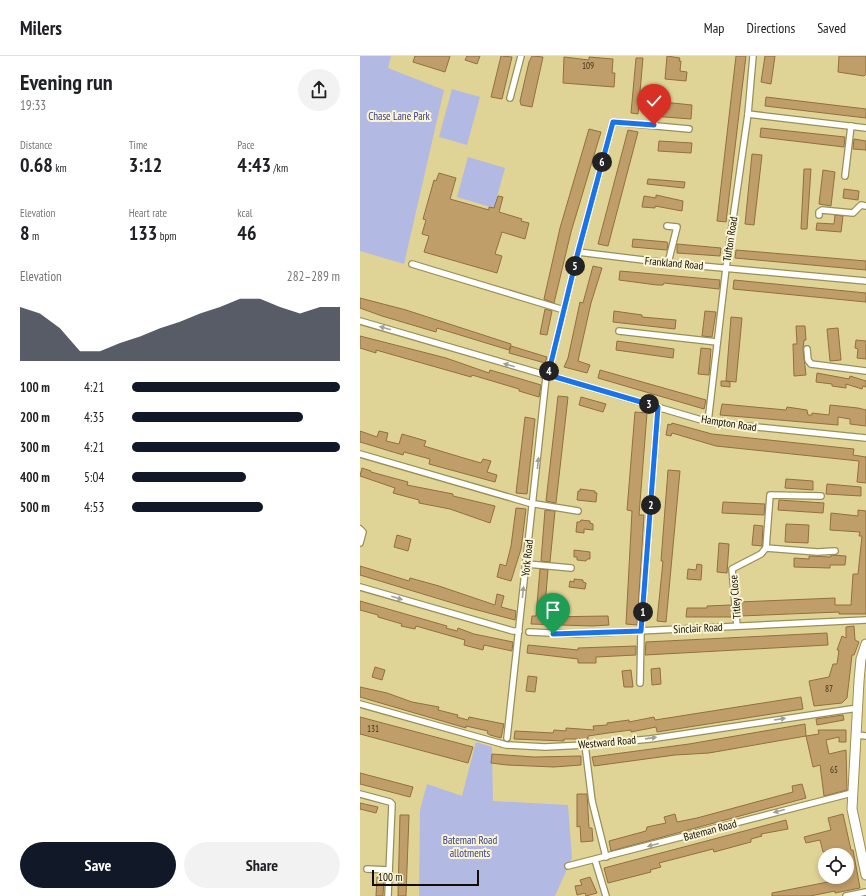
<!DOCTYPE html>
<meta charset="utf-8">
<style>
body{margin:0;font-family:"PT Sans Narrow",sans-serif;background:#f2f2f2;color:#202124;height:100vh;display:flex;flex-direction:column;font-size:15px;white-space:nowrap}
*{box-sizing:border-box;margin:0}
p{font-size:13px;color:#757577}
.icon{flex:none;width:22px;height:22px;fill:none;stroke:currentColor;stroke-width:2;stroke-linecap:round;stroke-linejoin:round}
.map{position:relative;flex:1;overflow:hidden}
.drawer{display:flex;flex-direction:column;background:#fff;width:360px}
.drawer>*{flex:none}
.controls{position:absolute;left:458px;top:792px;display:grid;gap:8px}
.controls a{display:grid;place-items:center;width:36px;height:36px;border-radius:50%;background:#fff;box-shadow:0 2px 6px #0003;font-size:20px}
.scale{position:absolute;left:12px;bottom:10px;width:107px;box-sizing:border-box;padding-left:4px;border:2px solid #130e00;border-top:0;font-size:11px;line-height:14px;white-space:nowrap;color:#130e00;-webkit-text-stroke:3px #faf4d6;paint-order:stroke}
.pin{position:absolute;display:grid;place-items:center;width:34px;height:34px;color:#fff;margin:-41px -17px;border-radius:50% 50% 50% 0;rotate:-45deg;box-shadow:0 0 4px #0007}
.pin .icon{rotate:45deg}
.km{position:absolute;width:20px;height:20px;margin:-10px;border-radius:50%;background:#222;color:#fff;font-size:11px;line-height:20px;text-align:center}
.round{display:grid;place-items:center;flex:none;width:42px;height:42px;border-radius:21px;background:#f2f2f2}
.headline{display:flex;align-items:center;justify-content:space-between;height:68px;padding:0 20px}
h1{font-size:22px;font-weight:700;line-height:30px}
.metrics{display:grid;grid-template-columns:repeat(3,1fr);gap:6px;height:68px;padding:4px 20px}
.metrics div{display:grid;align-content:center}
.metrics b{font-size:20px;font-weight:700}
.metrics small{font-size:11px;font-weight:400}
.metrics p{font-size:11px}
.chart{height:112px;padding:8px 20px}
.chart p{display:flex;justify-content:space-between}
.chart svg{width:100%;height:72px;margin-top:4px;fill:#111827;opacity:.7}
.button{display:flex;gap:8px;margin-top:auto;padding:8px 20px}
.button a{flex:1;height:46px;border-radius:24px;background:#111827;color:#fff;font-size:16px;font-weight:700;line-height:46px;text-align:center}
.button a+a{background:#f2f2f2;color:#202124}
ul{padding:0 20px;list-style:none;font-size:13px}
li{display:grid;grid-template-columns:64px 48px 1fr;align-items:center;height:30px}
li i{height:10px;border-radius:5px;background:#111827}
header{display:flex;align-items:center;gap:24px;box-sizing:border-box;height:56px;padding:0 20px;background:#fff;border-bottom:1px solid #e0e0e0}
header strong{font-size:19px}
nav{display:flex;gap:22px;margin-inline-start:auto;font-size:14px}
main{display:flex;flex:1;min-height:0}
.map>svg:first-child{display:block}
.green{fill:#b2b9e3}
.building{fill:#c09e6a;stroke:#91703d}
.lines{fill:none;stroke-linecap:round;stroke-linejoin:round}
.minor-casing{stroke:#9b8f54;stroke-width:8}
.primary-casing{stroke:#9b8f54;stroke-width:11}
.minor{stroke:#fff;stroke-width:5.5}
.primary{stroke:#fff;stroke-width:9}
.oneway{fill:#a19f99}
.route-casing{stroke:#fff;stroke-width:8}
.route{stroke:#1a73e8;stroke-width:5}
.labels{text-anchor:middle;stroke-width:4;stroke-linejoin:round;paint-order:stroke}
.number-label{font-size:9px;fill:#3e321a}
.park-label{font-size:11px;fill:#3a3d87;stroke:#faf4d6}
.street-label{font-size:11px;fill:#130e00;stroke:#faf4d6}
</style>
<header>
<strong>Milers</strong>
<nav><a>Map</a><a>Directions</a><a>Saved</a></nav>
</header>
<main>
<section class="drawer">
<div class="headline"><div><h1>Evening run</h1><p>19:33</p></div><a class="round"><svg class="icon" aria-label="share" viewBox="0 0 24 24"><path d="M12 15V3M7 8l5-5 5 5M5 13v7h14v-7"/></svg></a></div>
<div class="metrics">
<div><p>Distance</p><b>0.68<small> km</small></b></div>
<div><p>Time</p><b>3:12</b></div>
<div><p>Pace</p><b>4:43<small> /km</small></b></div>
</div>
<div class="metrics">
<div><p>Elevation</p><b>8<small> m</small></b></div>
<div><p>Heart rate</p><b>133<small> bpm</small></b></div>
<div><p>kcal</p><b>46</b></div>
</div>
<div class="chart"><p><span>Elevation</span>282–289 m</p>
<svg viewBox="0 0 160 44" preserveAspectRatio="none"><path d="M0 44V11L10 15L20 24L30 38L40 38L50 33L60 29L70 24L80 20L90 15L100 11L110 6L120 6L130 11L140 15L150 11L160 11V44z"/></svg>
</div>
<ul>
<li><b>100 m</b>4:21<i style="width:100%"></i></li>
<li><b>200 m</b>4:35<i style="width:82%"></i></li>
<li><b>300 m</b>4:21<i style="width:100%"></i></li>
<li><b>400 m</b>5:04<i style="width:55%"></i></li>
<li><b>500 m</b>4:53<i style="width:63%"></i></li>
</ul>
<div class="button"><a>Save</a><a>Share</a></div>
</section>
<div class="map">
<svg width="506" height="840" viewBox="0 0 506 840">
<rect width="100%" height="100%" fill="#e0d396"/>
<g class="green">
<path d="M0,0H31L28,12L84,34L44,208L0,195Z"/>
<path d="M92,33L120,41L107,89L79,81Z"/>
<path d="M108,101L145,112L134,152L97,141Z"/>
<path d="M116,686L132,691L133,745L208,749L212,802L195,840H59L60,754L67,728L102,740Z"/>
</g>
<g class="building">
<path d="M55,0H90L85,16L53,6Z"/>
<path d="M107,0H120L117,8L105,4Z"/>
<path d="M141,0L152,1L142,43L131,41Z"/>
<path d="M172,0L183,1L172,51L161,49L160,45L169,6Z"/>
<path d="M307,0L320,2L319,5H321L320,15L327,16L326,25L305,23Z"/>
<path d="M376,0H386L366,166L357,165Z"/>
<path d="M405,0H415L411,28L401,26Z"/>
<path d="M479,0H506V18L504,20L478,16Z"/>
<path d="M204,1L229,4V1L253,3L252,17H255L254,31L203,27Z"/>
<path d="M276,2H283L278,58L271,57Z"/>
<path d="M406,41L506,53V62L405,50Z"/>
<path d="M293,45L332,49L331,63L292,60Z"/>
<path d="M401,72L485,81L484,91L400,81Z"/>
<path d="M229,73L241,76L211,176L194,247L184,243L200,172Z"/>
<path d="M268,74L278,76L248,190L238,188Z"/>
<path d="M494,83L506,85V94L493,93Z"/>
<path d="M299,85L332,87L331,97L298,95Z"/>
<path d="M392,98L402,99L394,169L385,168Z"/>
<path d="M444,113H451L447,173H441Z"/>
<path d="M463,114L475,116L471,150L459,148Z"/>
<path d="M79,117L96,122L90,143L129,154V151L134,152L138,140L143,141L139,156L162,163L161,165L169,167L165,183L142,176L135,198L142,200L137,217L64,196L69,180L62,178L66,164L63,163L74,124L76,125Z"/>
<path d="M288,123L325,126L324,132L287,128Z"/>
<path d="M484,133L499,135L498,144L483,142Z"/>
<path d="M296,139L323,145L322,155L295,150V152L282,151L284,140L296,142Z"/>
<path d="M475,159L483,160L481,176L456,174L457,167L474,168Z"/>
<path d="M273,183L307,186L308,188L307,194L272,191Z"/>
<path d="M317,188L361,192L360,200L317,197Z"/>
<path d="M376,194L506,205V214L375,202Z"/>
<path d="M233,210L242,212L231,247L218,305L230,309L227,317L204,311L208,302L220,246L223,247Z"/>
<path d="M260,215L360,224L359,233L304,227L303,229H297L259,224Z"/>
<path d="M374,224L506,237V246L373,233Z"/>
<path d="M0,242L46,254L151,288L149,294L77,272L76,276L22,260L0,252Z"/>
<path d="M185,253L192,255L187,279L180,278Z"/>
<path d="M254,255L282,259V261L316,264L315,273L253,266Z"/>
<path d="M345,255L356,256L352,281L342,280Z"/>
<path d="M371,261L382,262L376,326L366,325L370,326V331L361,330V325H366Z"/>
<path d="M436,270H445L446,284H444L443,293L446,319L434,320L433,288H437Z"/>
<path d="M478,272L481,304L470,305L467,273Z"/>
<path d="M0,280L86,302L129,317L130,314L161,323L181,329L179,341L159,335V333L112,319L111,321L16,294V297L0,292Z"/>
<path d="M496,284L506,285V303L497,302L498,293L495,292Z"/>
<path d="M257,285L314,293L313,302L256,294Z"/>
<path d="M151,290L187,301L185,307L149,297Z"/>
<path d="M341,292L351,293L349,319L338,318Z"/>
<path d="M240,314L346,344L344,353L238,322Z"/>
<path d="M457,317L489,323L490,320L506,325V331L503,330L502,333L486,328V332L472,330V328L456,326Z"/>
<path d="M198,340L208,341L196,447L186,445Z"/>
<path d="M221,341L246,348L243,356L219,349Z"/>
<path d="M362,348L426,354L427,351L447,354L448,359H452V357L469,359L470,349L498,352L506,354V370L490,368V363L478,361V369L360,359Z"/>
<path d="M275,356L287,357L279,459H284L277,569L266,568L272,455L267,454Z"/>
<path d="M165,361L175,363L167,438L156,437Z"/>
<path d="M312,367L352,378L494,393L493,399L506,401V427L497,426L499,405L356,390L312,377L311,380L306,379L308,368L311,369Z"/>
<path d="M0,375L17,381L19,375L28,377L26,385L39,388L42,378L66,385L64,390L107,403L121,407L123,403L131,405L127,416L137,419L135,426L69,408L70,403L44,396L43,399L0,386Z"/>
<path d="M2,412L11,415V416L48,426L47,429L93,438V440L135,450L130,467L90,453L59,447V444L33,437L35,432L0,420Z"/>
<path d="M308,414L320,415L306,566L297,565L303,505H301Z"/>
<path d="M426,423L453,425V434L425,432Z"/>
<path d="M467,428L501,431V440L466,438Z"/>
<path d="M220,433L235,435V437H237L236,446L217,444L218,435H220Z"/>
<path d="M419,444L464,447L463,457L418,454Z"/>
<path d="M363,446L405,448L404,459L362,457Z"/>
<path d="M156,452L166,453L161,493L151,525L137,521L140,508L146,510L151,490Z"/>
<path d="M185,454L195,455L190,506L181,505Z"/>
<path d="M498,454L506,455V558H479V556L380,560L379,546L475,542V549H491L493,518H498L502,480H499L500,476L470,474L471,457L498,460Z"/>
<path d="M221,464L230,465V467L233,468V474L224,473V477L216,476L217,466H220Z"/>
<path d="M426,468L449,469L448,487L425,486Z"/>
<path d="M394,469L403,470L402,490L392,489Z"/>
<path d="M37,479L51,483L48,495L34,491Z"/>
<path d="M359,487L369,488L367,517L357,516Z"/>
<path d="M214,494L230,496V503H227L226,505L217,504V501H214Z"/>
<path d="M471,499L486,500L485,509H470V512L434,511V502L449,503V500L471,501Z"/>
<path d="M337,508L342,509L341,524L327,523L328,513L336,514Z"/>
<path d="M0,510L49,525L50,522L79,530L135,549L137,538L144,540L141,551L156,555L155,564L106,551L0,519Z"/>
<path d="M180,513L188,514L184,561L248,560L249,569L232,570L171,568L172,560H176Z"/>
<path d="M214,523L223,524V526L226,527L225,533L209,531L210,525L214,526Z"/>
<path d="M0,545L87,570L86,572L97,575L98,572L114,578L153,586L152,595L124,589L123,594L104,589L105,584L56,570L55,573L41,570L42,568L18,561V559L0,554Z"/>
<path d="M371,549L372,561H326L327,552H347V550Z"/>
<path d="M494,570L495,584L499,586L494,599H492L487,642L482,647L454,650L449,625L469,621L473,608H477L479,594H477L482,580L486,582V571Z"/>
<path d="M467,577L468,589L285,599L286,586Z"/>
<path d="M168,589L218,594V592L276,590V599L236,601V607H218V603L167,597Z"/>
<path d="M15,611L25,614L22,624L12,621Z"/>
<path d="M300,612L301,628L292,629L291,613Z"/>
<path d="M271,614L273,631H264L262,615Z"/>
<path d="M168,620L177,621L175,636L166,635Z"/>
<path d="M0,631L27,637L52,646L79,651L78,654L98,659L97,661L108,664L109,661L144,668L141,682L130,679L127,677L128,675L106,670V672L0,641Z"/>
<path d="M441,641L443,653L297,676L296,671L271,676V674L248,677L228,680V683H204V685L154,683L155,675L193,677L194,674L206,675V672L234,674L233,670L247,669V667L269,664V666L294,661L295,664Z"/>
<path d="M483,659L484,664L457,669L456,663Z"/>
<path d="M0,661L113,691L108,707L0,678Z"/>
<path d="M445,668L446,680L349,697L315,699L234,710L232,701L329,688Z"/>
<path d="M458,674H486V686H479V681L466,684L469,698L486,694L487,734L464,740L460,709L453,711L446,680L459,678Z"/>
<path d="M132,698L174,701L221,700V709L194,711L147,709L131,707Z"/>
<path d="M0,717L53,731L50,741L0,728Z"/>
<path d="M442,728L446,742L251,795L249,785L286,775L287,771L306,767L304,761L315,758L317,766L337,762L433,736L432,730Z"/>
<path d="M217,738H227L229,772H232L233,785L221,786L220,770L217,771Z"/>
<path d="M0,747L18,751L16,757L0,753Z"/>
<path d="M483,758L491,794H493L500,832L475,837V835L450,840H412V837L473,825L472,821H487V799H468L467,796H463L460,784L446,787L444,781L471,774L468,762Z"/>
<path d="M40,759H49L46,840H38Z"/>
<path d="M426,764L428,773L401,778L402,780L391,783V786L354,796L353,793L299,807L301,811L290,814L291,816L248,827L244,812Z"/>
<path d="M17,821H24L23,840H16Z"/>
<path d="M230,821L237,837L226,840L225,837L217,839L215,830L222,829L220,824Z"/>
</g>
<g class="lines">
<g class="minor-casing">
<g id="minor">
<path d="M150,42L161,0"/>
<path d="M388,58L506,72"/>
<path d="M329,73L253,66L218,196L189,315L192,320L348,366L506,382"/>
<path d="M485,120L491,70"/>
<path d="M459,159V156L462,154L493,157L501,149L506,150"/>
<path d="M307,170L317,171L308,207"/>
<path d="M218,196L308,207L506,225"/>
<path d="M52,208L204,254"/>
<path d="M0,265L182,318L186,321L147,682"/>
<path d="M259,275L357,286"/>
<path d="M447,293L448,304L451,308L506,315"/>
<path d="M348,366L366,212L388,58L393,0"/>
<path d="M0,398L169,447L218,455"/>
<path d="M0,473L3,476L0,487"/>
<path d="M406,492L457,496L475,495"/>
<path d="M167,508L211,512"/>
<path d="M0,531L153,575H159"/>
<path d="M377,570L372,513L401,498L406,492L410,439L461,440"/>
<path d="M169,576L215,578L506,564"/>
<path d="M280,627L281,575L298,351"/>
<path d="M0,648L146,689L185,691L225,689L290,683L498,652"/>
<path d="M497,679L506,680"/>
<path d="M225,689L232,745L246,801"/>
<path d="M0,738L30,746L32,748L28,840"/>
<path d="M235,804L246,840"/>
<path d="M208,810L492,737"/>
<path d="M7,813L29,814"/>
<path d="M486,840L506,836"/>
</g>
</g>
<g class="primary-casing">
<path id="primary" d="M506,588L501,603L499,625L492,753L506,819"/>
</g>
<use href="#minor" class="minor"/>
<use href="#primary" class="primary"/>
</g>
<defs><path id="oneway-solid" d="M-6-.8H1V-3.2L6.5 0L1 3.2V.8H-6Z"/></defs>
<g class="oneway">
<use href="#oneway-solid" transform="translate(25 272) rotate(-164)"/>
<use href="#oneway-solid" transform="translate(149 309) rotate(-164)"/>
<use href="#oneway-solid" transform="translate(178 407) rotate(-84)"/>
<use href="#oneway-solid" transform="translate(163 536) rotate(-84)"/>
<use href="#oneway-solid" transform="translate(37 542) rotate(17)"/>
<use href="#oneway-solid" transform="translate(420 663) rotate(-9)"/>
<use href="#oneway-solid" transform="translate(291 682) rotate(-8)"/>
<use href="#oneway-solid" transform="translate(419 755) rotate(165)"/>
<use href="#oneway-solid" transform="translate(293 789) rotate(165)"/>
</g>
<g class="lines">
<g class="route-casing">
<path id="route" d="M193,578L281,575L298,351L192,320L189,315L218,196L253,66L294,69"/>
</g>
<use href="#route" class="route"/>
</g>
<g class="labels">
<g class="number-label">
<text x="228" y="13">109</text>
<text x="469" y="636">87</text>
<text x="13" y="676">131</text>
<text x="474" y="717">65</text>
</g>
<g class="park-label">
<text x="39" y="64">Chase Lane Park</text>
<text x="110" y="788">Bateman Road<tspan x="110" dy="13">allotments</tspan></text>
</g>
<g class="street-label">
<text transform="translate(370 183) rotate(-81)" y="4">Tufton Road</text>
<text transform="translate(314 207) rotate(5)" y="4">Frankland Road</text>
<text transform="translate(369 367) rotate(9)" y="4">Hampton Road</text>
<text transform="translate(167 502) rotate(-84)" y="4">York Road</text>
<text transform="translate(375 541) rotate(-95)" y="4">Titley Close</text>
<text transform="translate(338 572) rotate(-3)" y="4">Sinclair Road</text>
<text transform="translate(247 686) rotate(-5)" y="4">Westward Road</text>
<text transform="translate(350 774) rotate(-15)" y="4">Bateman Road</text>
</g>
</g>
</svg>
<div class="controls">
<a><svg class="icon" aria-label="locate" viewBox="0 0 24 24"><circle cx="12" cy="12" r="6"/><path d="M12 2v4M12 18v4M2 12h4M18 12h4"/></svg></a>
</div>
<div class="scale">100 m</div>
<div class="pin" style="left:193px;top:578px;background:#1e9e55"><svg class="icon" aria-label="arrive" viewBox="0 0 24 24"><path d="M6 21V4h12l-3 4 3 4H6"/></svg></div>
<div class="pin" style="left:294px;top:69px;background:#d93025"><svg class="icon" aria-label="check" viewBox="0 0 24 24"><path d="M5 12l5 5 9-10"/></svg></div>
<b class="km" style="left:283px;top:556px">1</b>
<b class="km" style="left:291px;top:449px">2</b>
<b class="km" style="left:289px;top:348px">3</b>
<b class="km" style="left:189px;top:315px">4</b>
<b class="km" style="left:215px;top:210px">5</b>
<b class="km" style="left:242px;top:106px">6</b>
</div>
</main>
